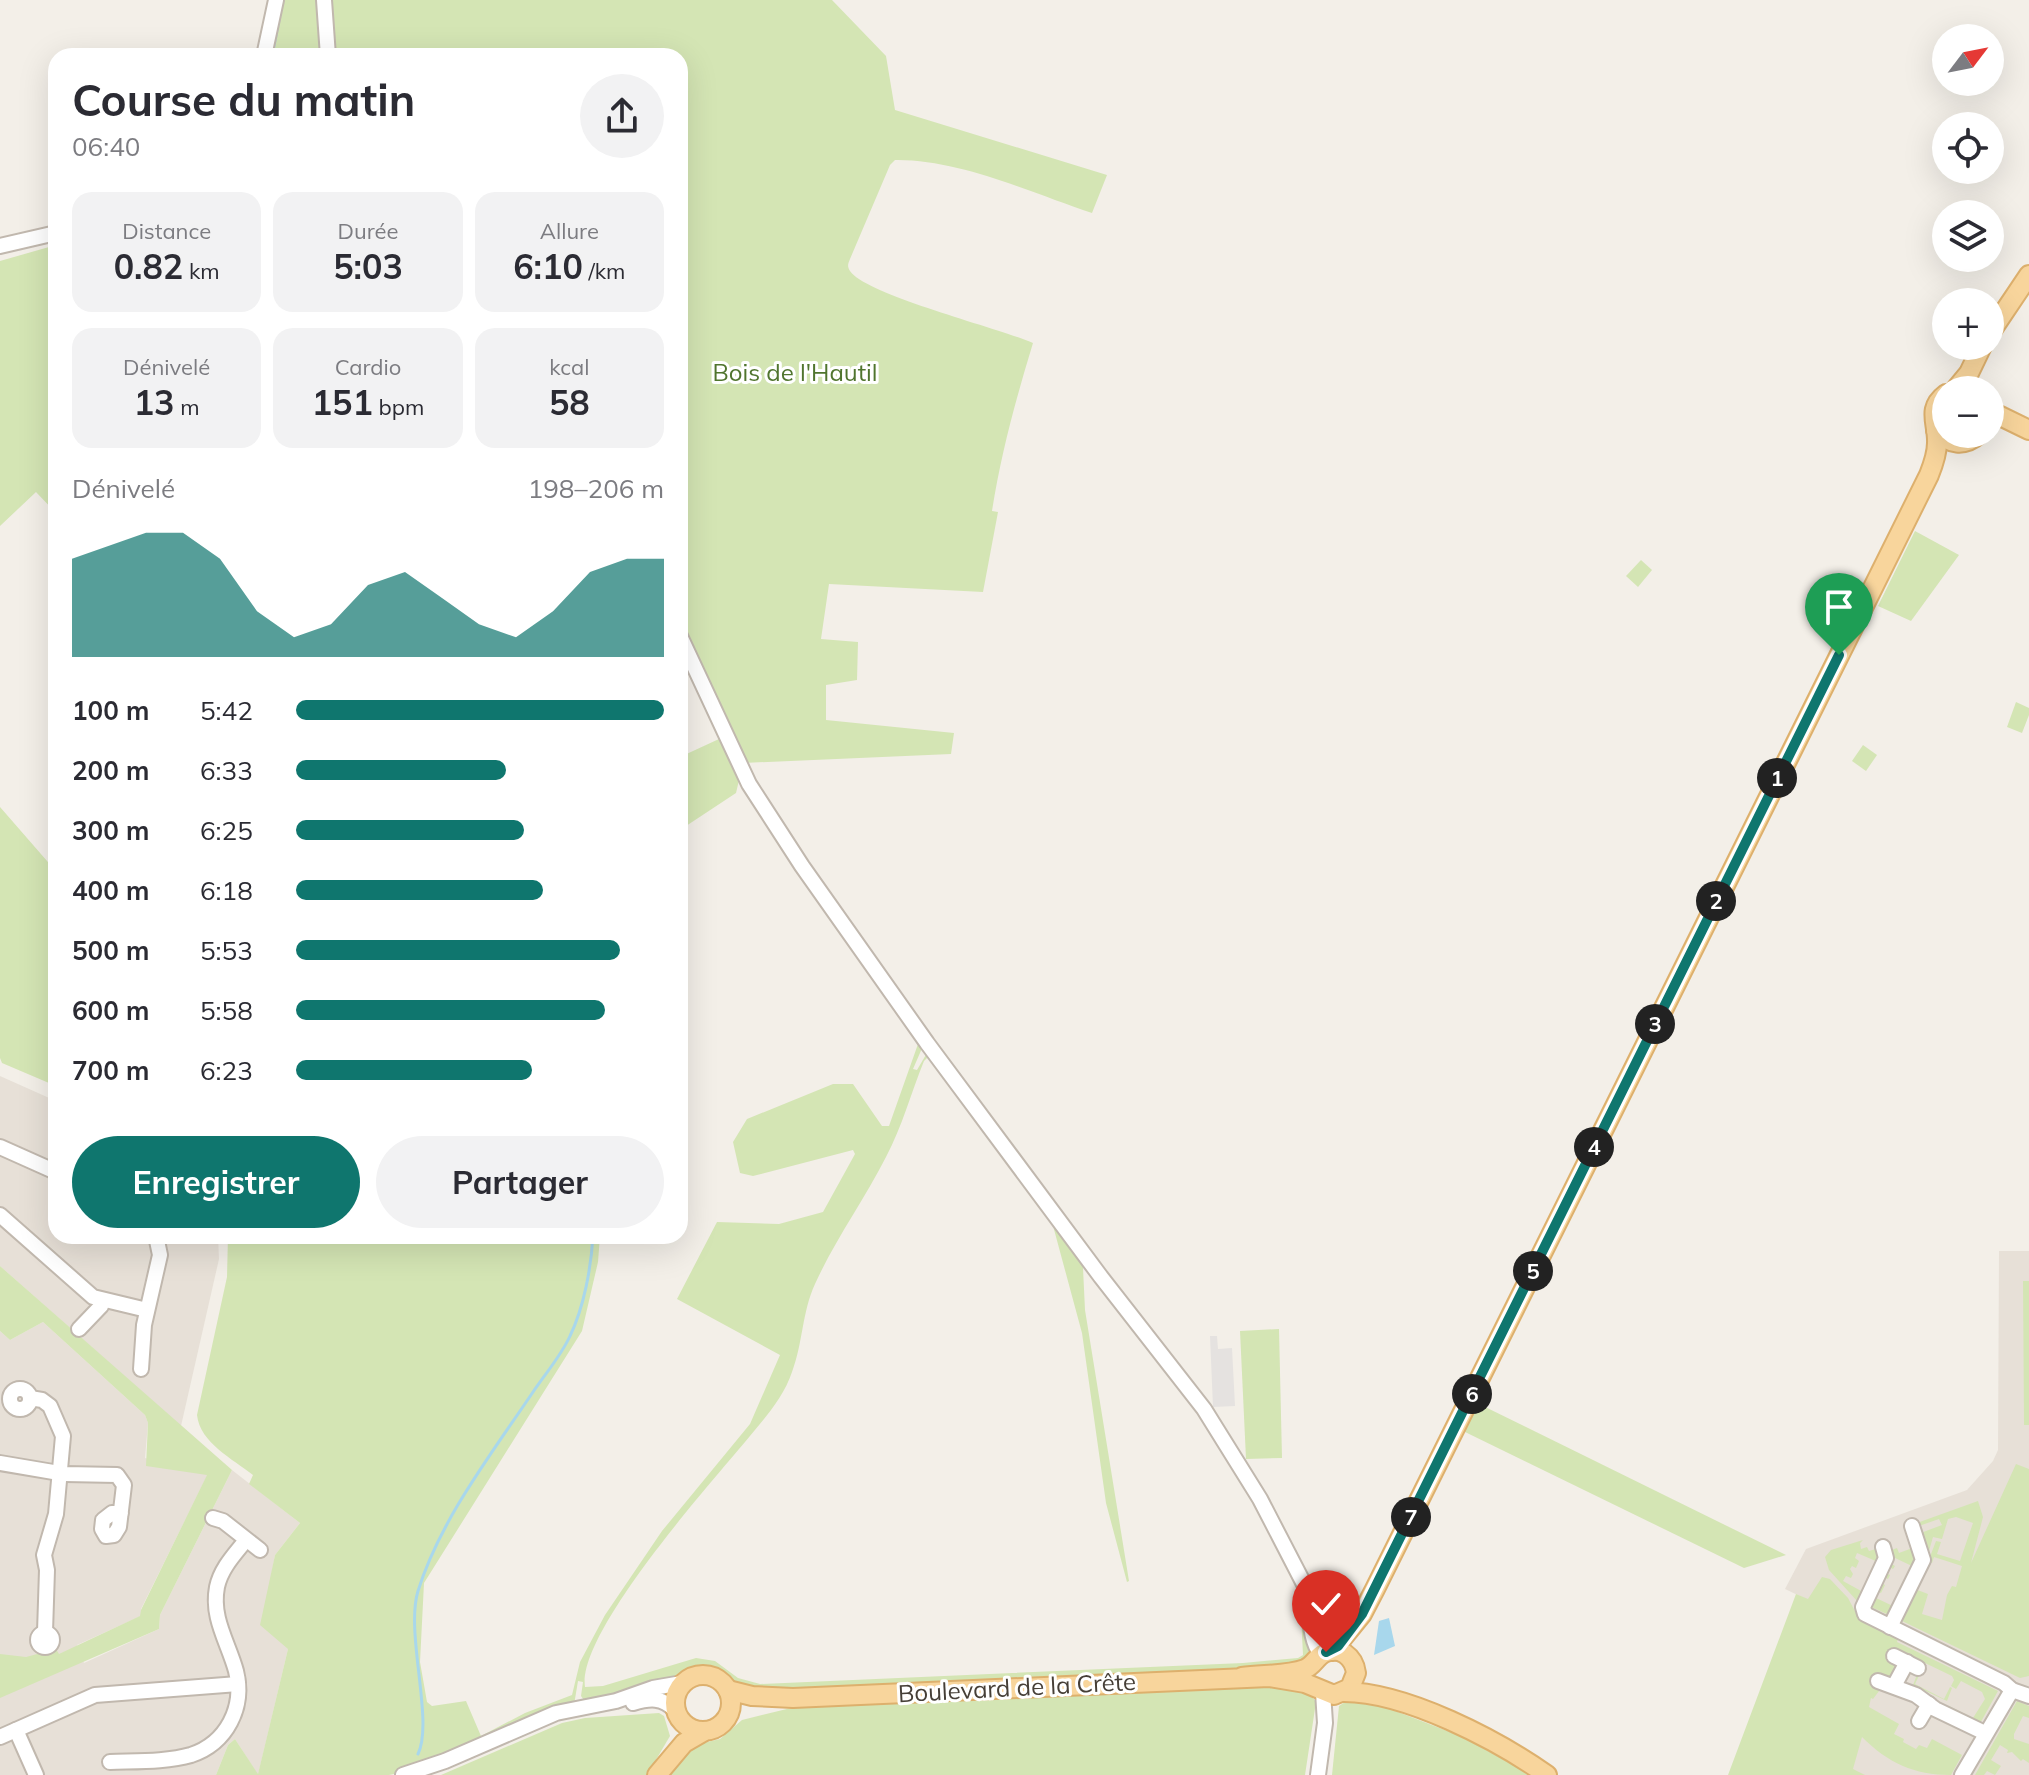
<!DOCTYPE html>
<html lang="fr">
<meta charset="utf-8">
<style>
body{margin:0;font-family:Mulish,sans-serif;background:#f2f2f3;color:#2b2b33;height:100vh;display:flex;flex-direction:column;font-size:30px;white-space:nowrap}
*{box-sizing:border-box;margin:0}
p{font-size:26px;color:#7c7c81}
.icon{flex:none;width:44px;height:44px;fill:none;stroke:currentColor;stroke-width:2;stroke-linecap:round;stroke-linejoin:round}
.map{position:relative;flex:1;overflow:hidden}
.panel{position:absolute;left:48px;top:48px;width:640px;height:1196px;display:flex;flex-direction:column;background:#fff;border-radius:24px;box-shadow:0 8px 32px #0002}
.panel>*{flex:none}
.needle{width:52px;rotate:58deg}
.controls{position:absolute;left:1932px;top:24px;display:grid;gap:16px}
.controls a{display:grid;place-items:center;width:72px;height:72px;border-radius:50%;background:#fff;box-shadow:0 8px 32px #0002;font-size:40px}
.pin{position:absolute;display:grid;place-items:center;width:68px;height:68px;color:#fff;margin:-82px -34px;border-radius:50% 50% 50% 0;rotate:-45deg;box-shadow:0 0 8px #0007}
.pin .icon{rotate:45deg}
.km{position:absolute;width:40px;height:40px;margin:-20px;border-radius:50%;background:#222;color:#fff;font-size:22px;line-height:40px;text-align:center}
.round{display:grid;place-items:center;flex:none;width:84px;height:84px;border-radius:42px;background:#f2f2f3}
.summary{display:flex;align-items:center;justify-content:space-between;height:136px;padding:0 24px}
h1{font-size:44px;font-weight:700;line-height:60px}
.metrics{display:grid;grid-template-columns:repeat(3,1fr);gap:12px;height:136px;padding:8px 24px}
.metrics div{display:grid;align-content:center;border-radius:20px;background:#f2f2f3;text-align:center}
.metrics b{font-size:34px;font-weight:700}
.metrics small{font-size:22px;font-weight:400}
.metrics p{font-size:22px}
.chart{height:224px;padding:16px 24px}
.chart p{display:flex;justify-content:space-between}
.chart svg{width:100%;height:144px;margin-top:8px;fill:#0f766e;opacity:.7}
.cta{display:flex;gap:16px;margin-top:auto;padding:16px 24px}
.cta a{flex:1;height:92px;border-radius:48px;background:#0f766e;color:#fff;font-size:32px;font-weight:700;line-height:92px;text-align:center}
.cta a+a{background:#f2f2f3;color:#2b2b33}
ul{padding:0 24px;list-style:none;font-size:26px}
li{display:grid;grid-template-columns:128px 96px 1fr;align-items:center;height:60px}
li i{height:20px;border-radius:10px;background:#0f766e}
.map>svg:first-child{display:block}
.residential{fill:#e7e0d7}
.green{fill:#d4e5b4;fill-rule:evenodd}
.parking{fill:#e5e2e0}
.water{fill:#a8d7ec}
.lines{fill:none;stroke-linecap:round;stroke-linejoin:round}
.stream{stroke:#a8d7ec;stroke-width:3}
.minor-casing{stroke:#c1b8ae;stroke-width:18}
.major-casing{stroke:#ddb06d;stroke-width:22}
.minor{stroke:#fff;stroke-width:14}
.major{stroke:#f8d59c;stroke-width:18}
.route-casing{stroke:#fff;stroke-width:16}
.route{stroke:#0f766e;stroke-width:10}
.labels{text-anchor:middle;stroke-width:6;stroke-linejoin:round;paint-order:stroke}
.park-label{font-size:24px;fill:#50752e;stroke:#fff}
.street-label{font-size:24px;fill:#463f37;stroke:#fff}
</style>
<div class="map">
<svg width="2029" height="1775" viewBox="0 0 2029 1775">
<rect width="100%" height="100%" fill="#f3efe8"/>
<g class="residential">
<path d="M0,1076L56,1101V1236H218L219,1259L181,1426L0,1266Z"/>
<path d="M1999,1251H2029V1775H1851L1871,1697L1865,1627L1785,1589L1806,1549L1967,1490L1993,1461L1998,1450Z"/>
<path d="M43,1322L145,1415L148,1423L145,1458L208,1474L141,1609V1616L77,1645L84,1663L159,1629L160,1615L232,1470L300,1523L275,1555L269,1588L288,1649L258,1775L235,1739L228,1745L216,1775H0V1331L10,1340Z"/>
</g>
<g class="green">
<path d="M284,0H832L886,56L895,110L1107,175L1092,213C1032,193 959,159 895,160L890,165L850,259C848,264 847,266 850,271C866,295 999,328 1033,343C1016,399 1001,453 992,511L998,512L983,592L829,584L821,639L858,642L857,680L826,685V720L954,733L951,754L743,763L736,793L680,830V757L719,739L680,651V56H273Z"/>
<path d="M56,245V513L36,492L0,526V261Z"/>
<path d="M1915,531L1959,555L1911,621L1878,606Z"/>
<path d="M1641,560L1652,570L1638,587L1626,576Z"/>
<path d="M2016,702L2029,708V715L2022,733L2007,727Z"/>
<path d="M1863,745L1877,755L1866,771L1852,761Z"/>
<path d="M745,788L923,1046L913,1069L917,1070L927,1053L1203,1411L1302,1586L1309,1656C1296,1666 1263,1666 1246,1670L767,1692L733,1684L719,1671L698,1668L674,1680L586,1703L581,1696L583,1682L578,1681L574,1705L404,1772L389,1775H216L228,1745L235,1739L258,1774L288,1649L260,1625L275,1555L300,1523L249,1484L253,1475C233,1459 200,1443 197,1415L227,1277L228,1236H600L598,1262L582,1331L424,1583L420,1662L427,1702L432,1706L466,1701L481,1736L525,1713L572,1695L580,1662L605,1615L662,1531L750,1424L780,1355L677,1299L717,1222L779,1224L823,1212L855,1154L853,1150L753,1176L740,1173L733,1142L747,1119L833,1084H853L882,1126H889L918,1044L864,968ZM929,1056L1052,1222L1082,1333L1106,1503L1127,1582L1129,1581L1085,1310L1083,1268L1086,1265L1200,1412L1263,1517L1300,1596L1303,1655L1298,1658L1243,1663L760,1684L738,1678L715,1661L696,1658L603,1686L585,1687C577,1633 709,1485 745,1442C763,1420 783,1399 792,1372C803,1343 802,1312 815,1284C835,1240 864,1200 886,1157C902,1127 911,1093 924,1061Z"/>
<path d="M0,807L54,869L56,868V1086L2,1063L0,1058Z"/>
<path d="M0,1266L232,1470L160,1615L159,1629L0,1698V1654L26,1657L56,1649L59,1654L140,1616L141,1610L207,1475L146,1466L148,1423L145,1415L43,1322L10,1340L0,1331Z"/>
<path d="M2023,1281H2029V1425H2024Z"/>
<path d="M1279,1329L1282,1458L1246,1459L1240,1331Z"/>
<path d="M1477,1403L1786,1555L1744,1568L1463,1431Z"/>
<path d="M2016,1464L2029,1469V1676L2020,1678L1900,1620L1915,1589L1928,1594L1922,1614L1942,1620L1947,1595L1952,1586L1956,1587L1962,1566L1934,1557L1932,1563L1928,1562L1936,1541L1941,1542L1937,1554L1960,1561L1973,1523L1956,1517L1948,1519L1942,1539L1933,1537L1927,1558L1918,1534L1942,1525L1939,1519L1916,1527L1914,1524L1978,1501L1983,1517L1971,1563Z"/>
<path d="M1863,1540L1860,1543L1861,1549L1867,1547L1869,1551L1879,1548L1882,1556L1878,1562L1857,1553L1855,1558L1859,1561L1856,1568L1852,1566L1850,1569L1853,1574L1851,1578L1846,1576L1843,1581L1863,1592L1858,1602L1829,1570L1825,1557L1831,1550Z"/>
<path d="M1915,1547L1919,1557L1914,1567L1893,1557L1890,1563L1895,1566L1893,1569L1889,1567L1886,1573L1890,1575L1888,1579L1884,1577L1881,1583L1885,1585L1881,1593L1877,1591L1874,1597L1895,1607L1889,1615L1867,1605L1889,1551L1897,1548L1899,1553Z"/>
<path d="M1822,1577L1830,1579L1848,1598L1857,1615L1899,1636L1897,1642L1998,1691L1978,1727L1946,1710L1949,1706L1973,1718L1985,1699L1982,1692L1961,1681L1956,1689L1951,1686L1954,1680L1952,1676L1925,1663L1915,1684L1944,1699L1950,1687L1952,1688L1947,1701L1913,1685L1918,1672L1896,1669L1873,1699L1871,1698L1869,1707L1899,1724L1894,1734L1904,1739L1903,1742L1916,1749L1919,1745L1927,1748L1932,1739L1962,1755L1951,1775C1914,1775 1888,1763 1862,1737L1853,1769L1865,1775H1728L1796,1594L1808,1599Z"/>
<path d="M1267,1686C1284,1686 1306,1686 1316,1702L1305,1775H662L676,1756L699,1744L720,1739L742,1720L791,1708Z"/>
<path d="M1357,1700L1372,1702L1463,1737L1531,1775H1332L1339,1706L1345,1702Z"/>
<path d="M2017,1701L2029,1706V1718L2023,1716L2014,1734V1739L2029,1744V1763L2023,1759L2021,1761L2012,1752L2007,1753L2008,1750L2000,1745L1991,1760L2001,1766L1995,1775L1987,1771L1984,1775H1975Z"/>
<path d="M659,1713L664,1716L670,1736L647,1775H441L562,1723L585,1718Z"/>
</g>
<path class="parking" d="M1210,1336H1217L1218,1349L1232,1348L1235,1406L1213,1407Z"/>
<path class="water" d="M1389,1618L1395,1646L1374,1655L1379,1621Z"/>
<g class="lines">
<g class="stream">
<path d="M272,56L281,9"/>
<path d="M418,1754C434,1721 405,1633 418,1591C440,1520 492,1453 533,1392C545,1374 561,1356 570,1336C584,1307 591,1268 593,1236"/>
</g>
<g class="minor-casing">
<g id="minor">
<path d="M324,0L328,56"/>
<path d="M264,56L276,0"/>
<path d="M0,246L56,233"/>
<path d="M680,636L749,784L802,866L927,1043L1101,1277L1204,1409L1260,1499L1305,1586C1312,1609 1307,1635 1321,1655"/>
<path d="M0,1147L56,1172"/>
<path d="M0,1215L93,1297L147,1310"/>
<path d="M79,1329L101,1306L103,1300"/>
<path d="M141,1369L144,1325L160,1255L156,1236"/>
<circle cx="20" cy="1399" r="10"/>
<path d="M30,1398L42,1400L50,1406L63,1436L56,1514L44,1555L47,1570L45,1632"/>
<path d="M0,1463L65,1474L117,1475L124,1485L119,1527L114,1535L106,1536L102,1529L103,1520L112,1513H121"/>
<path d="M213,1518L223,1521L260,1550"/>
<path d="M1883,1547L1886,1558L1863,1607L1865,1614L2004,1683L2012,1690L2029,1696"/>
<path d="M1890,1627L1923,1560L1912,1526"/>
<circle cx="45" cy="1640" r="7"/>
<path d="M1894,1656L1918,1668"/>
<path d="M1878,1681L1916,1695L1935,1709L1985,1733"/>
<path d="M1894,1686L1907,1662"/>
<path d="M633,1703C650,1698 662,1697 675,1710"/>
<path d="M1919,1721L1929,1704"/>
<path d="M16,1730L36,1775"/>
<path d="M0,1737L95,1695L238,1684"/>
<path d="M110,1762C135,1761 167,1762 191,1755C227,1743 245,1707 236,1671C228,1642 211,1618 217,1587C221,1568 235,1554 246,1540"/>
<path d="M403,1775L445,1761L556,1713L616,1701L653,1688L682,1683"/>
<path d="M1318,1775L1325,1723L1323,1692"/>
<path d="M1962,1775L2012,1690"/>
</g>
</g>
<g class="major-casing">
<g id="major">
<path d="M1990,333L2029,275"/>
<path d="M1955,390L1969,373L1982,346"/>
<path d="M1990,411L2029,430"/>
<path d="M1936,430C1948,445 1965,447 1979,434"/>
<path d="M1332,1651L1362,1614L1375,1589L1929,475C1933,465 1937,454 1937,443C1938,423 1926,409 1946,394"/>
<circle cx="703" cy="1703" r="28"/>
<path d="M728,1690L752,1696L793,1698L1269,1677L1305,1683L1334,1695L1350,1688L1356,1673C1354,1657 1340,1645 1324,1653C1316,1657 1314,1665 1305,1669C1286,1676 1262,1674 1242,1677"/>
<path d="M1344,1692C1406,1692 1497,1740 1547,1775"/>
<path d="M657,1775L684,1743L703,1732"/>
</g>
</g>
<use href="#minor" class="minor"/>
<use href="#major" class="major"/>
</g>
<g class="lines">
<g class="route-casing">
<path id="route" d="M1326,1652L1338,1646L1362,1614L1839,655"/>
</g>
<use href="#route" class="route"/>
</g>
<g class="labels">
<g class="park-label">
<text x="795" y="381">Bois de l'Hautil</text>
</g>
<g class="street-label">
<text transform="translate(1017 1688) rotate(-3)" y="8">Boulevard de la Crête</text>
</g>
</g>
</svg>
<div class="controls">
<a><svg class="needle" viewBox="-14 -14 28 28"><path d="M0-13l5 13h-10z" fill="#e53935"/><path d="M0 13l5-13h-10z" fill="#7c7c81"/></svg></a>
<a><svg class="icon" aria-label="locate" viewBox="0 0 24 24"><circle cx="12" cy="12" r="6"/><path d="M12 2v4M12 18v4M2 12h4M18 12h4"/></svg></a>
<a><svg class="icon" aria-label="layers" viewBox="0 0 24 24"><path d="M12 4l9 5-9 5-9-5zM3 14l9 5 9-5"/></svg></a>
<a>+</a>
<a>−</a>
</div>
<div class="pin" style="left:1839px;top:655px;background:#1e9e55"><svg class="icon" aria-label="arrive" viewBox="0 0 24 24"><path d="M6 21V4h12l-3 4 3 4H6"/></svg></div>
<div class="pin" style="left:1326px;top:1652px;background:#d93025"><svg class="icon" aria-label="check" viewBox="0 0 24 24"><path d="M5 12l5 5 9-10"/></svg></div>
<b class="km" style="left:1777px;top:778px">1</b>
<b class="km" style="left:1716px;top:901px">2</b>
<b class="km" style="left:1655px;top:1024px">3</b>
<b class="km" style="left:1594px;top:1147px">4</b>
<b class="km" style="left:1533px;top:1271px">5</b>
<b class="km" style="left:1472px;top:1394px">6</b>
<b class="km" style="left:1411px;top:1517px">7</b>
<section class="panel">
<div class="summary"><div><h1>Course du matin</h1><p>06:40</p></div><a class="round"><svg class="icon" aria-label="share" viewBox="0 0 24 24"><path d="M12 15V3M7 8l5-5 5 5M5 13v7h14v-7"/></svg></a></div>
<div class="metrics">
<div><p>Distance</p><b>0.82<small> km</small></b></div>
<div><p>Durée</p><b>5:03</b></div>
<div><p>Allure</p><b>6:10<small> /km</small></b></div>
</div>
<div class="metrics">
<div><p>Dénivelé</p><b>13<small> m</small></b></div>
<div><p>Cardio</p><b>151<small> bpm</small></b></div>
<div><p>kcal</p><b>58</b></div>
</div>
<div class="chart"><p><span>Dénivelé</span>198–206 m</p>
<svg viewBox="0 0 160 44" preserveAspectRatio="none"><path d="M0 44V14L10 10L20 6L30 6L40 14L50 30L60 38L70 34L80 22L90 18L100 26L110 34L120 38L130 30L140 18L150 14L160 14V44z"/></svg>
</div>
<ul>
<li><b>100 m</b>5:42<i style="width:100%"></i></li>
<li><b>200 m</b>6:33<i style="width:57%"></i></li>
<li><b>300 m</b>6:25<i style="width:62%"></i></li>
<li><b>400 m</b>6:18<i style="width:67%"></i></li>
<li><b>500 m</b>5:53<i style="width:88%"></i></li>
<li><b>600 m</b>5:58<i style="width:84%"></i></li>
<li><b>700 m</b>6:23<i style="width:64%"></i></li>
</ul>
<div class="cta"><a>Enregistrer</a><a>Partager</a></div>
</section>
</div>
